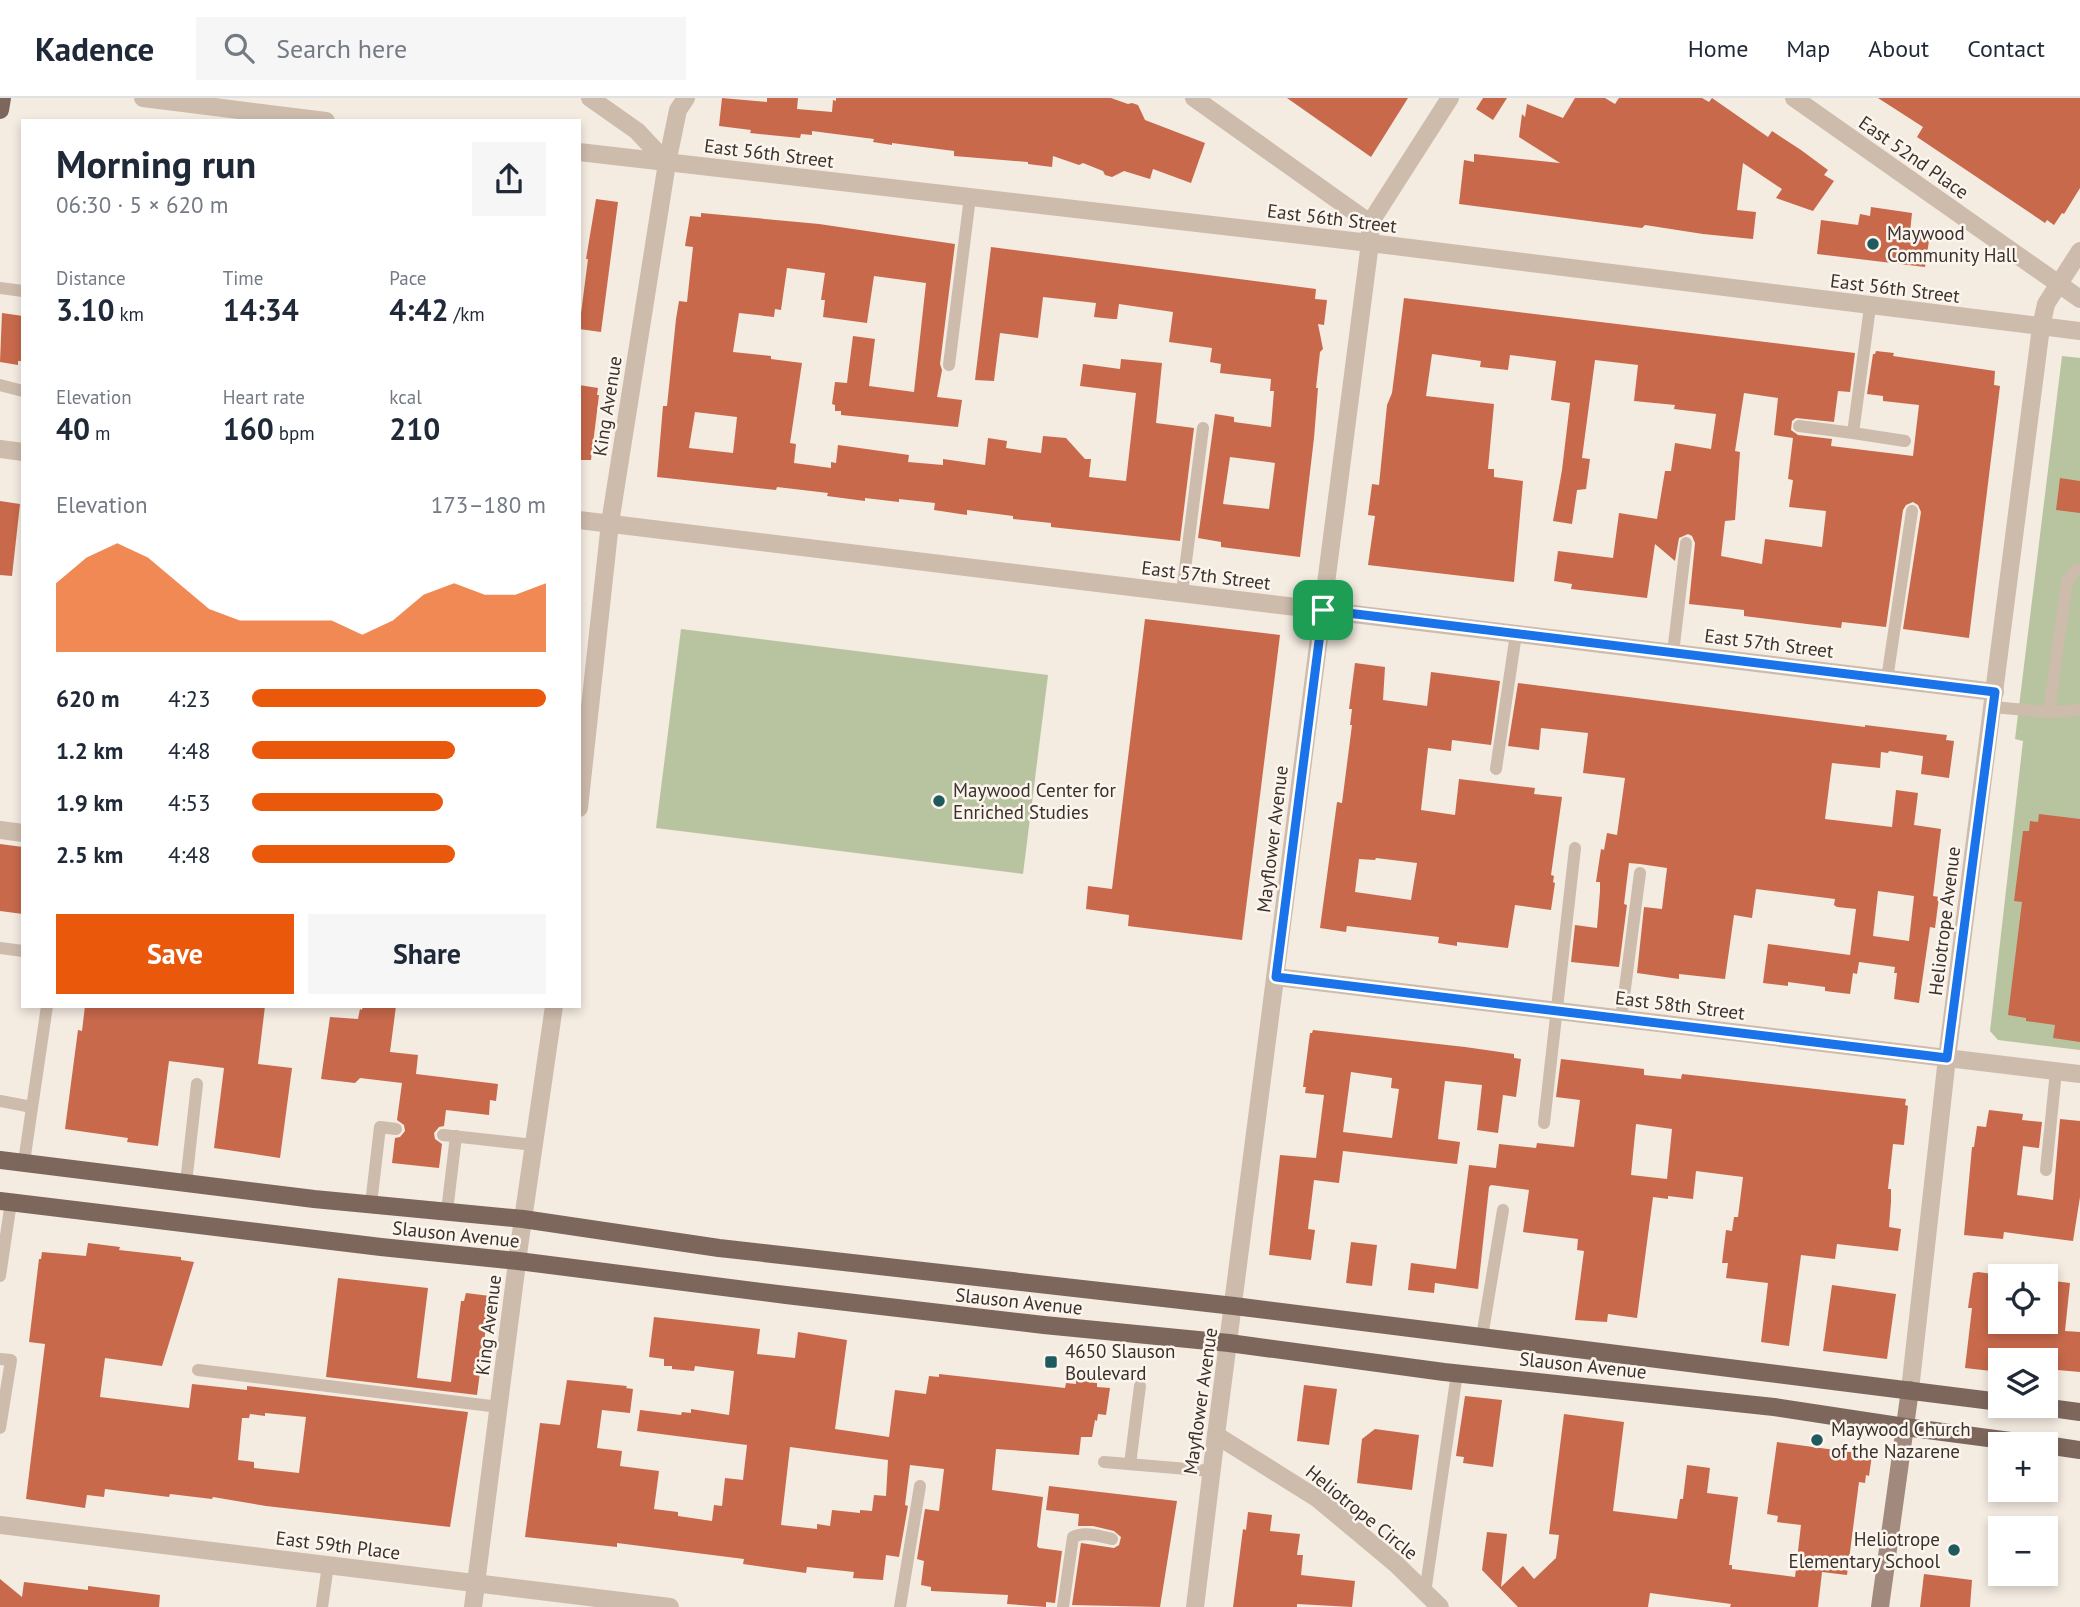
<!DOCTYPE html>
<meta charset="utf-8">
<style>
body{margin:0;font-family:"PT Sans",sans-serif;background:#f6f6f7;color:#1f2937;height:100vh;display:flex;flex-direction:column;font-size:26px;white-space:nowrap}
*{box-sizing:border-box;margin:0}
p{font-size:23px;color:#747a83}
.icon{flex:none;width:38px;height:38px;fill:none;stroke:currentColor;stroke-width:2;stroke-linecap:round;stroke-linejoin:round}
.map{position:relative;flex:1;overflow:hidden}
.sheet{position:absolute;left:21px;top:21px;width:560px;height:889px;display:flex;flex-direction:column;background:#fff;border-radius:0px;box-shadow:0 4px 10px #0003}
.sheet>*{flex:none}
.buttons{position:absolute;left:1988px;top:1166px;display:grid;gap:14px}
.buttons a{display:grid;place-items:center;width:70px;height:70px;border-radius:0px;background:#fff;box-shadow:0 4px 10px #0003;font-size:35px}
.pin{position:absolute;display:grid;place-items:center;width:60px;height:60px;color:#fff;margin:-30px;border-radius:14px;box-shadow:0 4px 10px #0006}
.round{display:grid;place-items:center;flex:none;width:74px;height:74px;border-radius:0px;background:#f6f6f7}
.headline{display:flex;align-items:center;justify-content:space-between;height:119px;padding:0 35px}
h1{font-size:38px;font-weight:800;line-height:52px}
.figures{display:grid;grid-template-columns:repeat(3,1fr);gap:10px;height:119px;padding:7px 35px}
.figures div{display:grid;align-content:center}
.figures b{font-size:30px;font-weight:800}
.figures small{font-size:19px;font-weight:400}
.figures p{font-size:19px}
.chart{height:196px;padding:14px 35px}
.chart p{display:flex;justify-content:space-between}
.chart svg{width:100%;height:126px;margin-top:7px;fill:#ea580c;opacity:.7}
.action{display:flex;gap:14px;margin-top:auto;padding:14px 35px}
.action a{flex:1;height:80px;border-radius:0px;background:#ea580c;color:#fff;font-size:28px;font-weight:800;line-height:80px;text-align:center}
.action a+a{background:#f6f6f7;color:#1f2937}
ul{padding:0 35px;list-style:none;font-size:23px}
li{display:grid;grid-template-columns:112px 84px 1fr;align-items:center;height:52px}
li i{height:18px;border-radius:9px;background:#ea580c}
header{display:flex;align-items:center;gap:42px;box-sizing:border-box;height:98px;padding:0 35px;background:#fff;border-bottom:2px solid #e0e1e3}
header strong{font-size:33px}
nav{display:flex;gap:38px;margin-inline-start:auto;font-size:24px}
.search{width:490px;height:63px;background:#f6f6f7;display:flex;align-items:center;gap:18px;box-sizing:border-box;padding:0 24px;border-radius:0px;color:#747a83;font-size:26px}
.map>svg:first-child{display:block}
.green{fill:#b8c4a0}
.building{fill:#c8694b;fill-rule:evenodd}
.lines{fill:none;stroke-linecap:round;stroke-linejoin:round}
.lane{stroke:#cdbbac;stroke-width:12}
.street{stroke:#cdbbac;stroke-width:18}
.secondary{stroke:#a18a7d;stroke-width:18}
.primary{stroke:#7d675c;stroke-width:18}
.route-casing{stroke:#fff;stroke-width:14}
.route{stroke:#1a73e8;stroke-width:9}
.poi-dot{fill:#1f5a5e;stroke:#fbf5ee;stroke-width:2.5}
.labels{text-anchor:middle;stroke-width:5;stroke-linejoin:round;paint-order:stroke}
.street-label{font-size:19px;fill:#3b302b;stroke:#fbf5ee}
.poi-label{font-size:19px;fill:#3b302b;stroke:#fbf5ee;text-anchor:start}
</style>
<header>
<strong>Kadence</strong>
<div class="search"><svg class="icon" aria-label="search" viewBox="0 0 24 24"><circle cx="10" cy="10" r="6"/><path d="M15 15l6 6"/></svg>Search here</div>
<nav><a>Home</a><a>Map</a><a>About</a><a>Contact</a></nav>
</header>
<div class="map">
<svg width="2080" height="1509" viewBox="0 0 2080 1509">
<rect width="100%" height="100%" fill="#f4ebe1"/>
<g class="green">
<path d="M2062,258L2080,260V952L1998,942L1990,933L2023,643L2015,641Z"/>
<path d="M681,531L1048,577L1023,776L656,730Z"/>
</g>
<g class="building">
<path d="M722,0L767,4V0H798L797,11L832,14L833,2L836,3V0H1111L1128,6L1132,5L1138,7L1145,22L1205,45L1191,85L1153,71L1150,81L1124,73L1112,79L1105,77L1103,73L1083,65L1079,67L1053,58L1052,69L1028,66V64L954,58V53L892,45V47L873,44L874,41L812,33V37L801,36L800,40L750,35L751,32L719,28Z"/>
<path d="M1287,0H1408L1371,59Z"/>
<path d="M1483,0H1507L1493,22L1476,11Z"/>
<path d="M1575,0H1605L1615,6L1619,0H1702L1709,4L1712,0L1768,39L1772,33L1801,52L1828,72L1824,77L1834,83L1813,113L1776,100L1782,91L1743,65L1737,112L1756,114L1753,141L1703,136L1645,127L1642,130L1459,106L1464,62L1474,64V56L1560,65L1519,39L1522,16L1525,19L1527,6L1563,20Z"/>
<path d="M1878,0H2080V90L2064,116L2062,115L2054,127L2047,122L2045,125L1917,39L1923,29Z"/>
<path d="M596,101L618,104L601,234L579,231L588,161H586Z"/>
<path d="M1871,109L1912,115L1910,134L1930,136L1925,169L1817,156L1821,122L1858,127L1860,116L1870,118Z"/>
<path d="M701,115L819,126L955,146L940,266L942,272L937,299L962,302L958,329L841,317V313H835V307L832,306L835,284L847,285L853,238L875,241L869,288L914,294L926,185L874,178L867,225L823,219L825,202H821L825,175L787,170L781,212L775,211L774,219L739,215L733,254L771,258V261L802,265L790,345L796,346L794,365L831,370V364L836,365L838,347L909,357L908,364L943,367V361L985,367L988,340L1007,343L1006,350L1041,355L1043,338L1066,340L1085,361H1091L1089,379L1126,383L1136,295L1080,288L1083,266L1120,271L1121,261L1162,265L1156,325L1194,330L1180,443L1051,429V425L1013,421V418L967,412V417L934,412L935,405L899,401V404L865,400V403L827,398L828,395L777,389L776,392L657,379L663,308H667L676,221L679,203L687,204L693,149L685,148L690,118L701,119ZM695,314L737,319L733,355L689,350Z"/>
<path d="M991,149L1316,191L1315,201L1327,202L1324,227L1318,226L1323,251L1320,254L1316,290H1318L1314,340L1300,459L1221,449V444L1198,440L1215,316L1234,319V324L1271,329L1274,293H1270L1271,281L1220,275L1221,266L1210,264L1212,250L1169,244L1173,214L1119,206L1117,221H1113L1094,219L1096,205L1043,199L1038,240L1000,235L994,283L975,282ZM1230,359L1275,365L1269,411L1223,406Z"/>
<path d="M1404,200L1855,255L1850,294L1838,293L1834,324L1796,320L1792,323L1791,332L1798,337L1832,341L1831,348L1913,358L1919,307L1883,303V298L1867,296L1873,256H1875L1876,253L1894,255L1893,258L1995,273L1994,287L2000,288L1969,540L1903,531L1921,414L1918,407L1913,404L1906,407L1903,412L1886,529L1842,524L1841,530L1807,526L1744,518V512L1689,506L1695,445L1692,438L1688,436L1679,440L1675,463L1655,446L1647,500L1571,491L1572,486L1554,483L1558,453L1613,460L1619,415L1657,421L1665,373H1671L1675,345L1711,351L1716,316L1674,311L1675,307L1634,303L1638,267L1595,262L1582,360L1590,361L1586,391L1577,392L1572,426L1553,423L1562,372L1570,305L1551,302L1556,263L1510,257L1508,272L1480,269L1481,263L1432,256L1426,298L1494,306L1488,371H1494V379L1523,383L1514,484L1368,467L1375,418L1368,417L1372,386L1379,387L1387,307L1392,295ZM1744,295L1778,300L1774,337L1793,340L1788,381L1793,382L1789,409L1826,413L1822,449L1765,441L1762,466L1721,458L1725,423L1735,422L1740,354L1735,353Z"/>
<path d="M2,215L23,218V263H18V267L0,264Z"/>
<path d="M579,287L598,290L597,297H599L591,362H579Z"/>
<path d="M2060,380L2080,383V415L2056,412Z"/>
<path d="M0,403L20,406L12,478L0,477Z"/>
<path d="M1145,521L1280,537L1242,842L1128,828L1129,817L1086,811L1088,788L1112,791Z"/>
<path d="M1355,565L1385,569L1383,602L1427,608L1431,574L1500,583L1491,647L1452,642L1451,653L1428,650L1421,712L1455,717L1459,681L1535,690L1534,696L1562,699L1551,777L1554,778L1553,784L1555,785L1551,812L1515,807L1508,850L1457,844V848L1438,845L1439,839L1347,828L1346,834L1320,830L1337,704L1342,705L1352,627H1350L1352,611H1349ZM1376,760L1417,765L1411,802L1355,794L1359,761L1375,762Z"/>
<path d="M1518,585L1865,629V627L1947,637L1946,642L1954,643L1949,680L1921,676L1923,658L1889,653L1888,655L1881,654L1880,670L1832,665L1825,721L1892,729L1896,692L1918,695L1914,727L1941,731L1933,798L1939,799L1935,830L1930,829L1919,905L1894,901L1897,875H1894L1895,869L1859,864L1857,876L1853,875L1850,896L1825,893V889L1788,884V888L1763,885L1768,846L1850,857L1856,811L1837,809L1834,807L1835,801L1756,791L1752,820L1734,817L1725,881L1679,876V881L1637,875L1644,809L1662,811L1667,770L1640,766L1629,765L1624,806L1627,807L1619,869L1571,864L1575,827L1597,830L1600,793V784H1596L1601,751L1604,752L1607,735L1617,737L1625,680L1583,675L1588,635L1541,630L1539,652L1508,648ZM1878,793L1914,798L1909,843L1873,838Z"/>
<path d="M2039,716L2080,721V944L2053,940L2055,927L2026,923V920L2008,917L2022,804L2014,803L2023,733H2029L2030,723L2038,724Z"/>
<path d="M0,746L23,749V816L0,813Z"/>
<path d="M85,908H265L258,966L292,970L280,1060L214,1050L224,970L169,963L158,1048L127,1044L128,1040L65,1031L78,932L82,933Z"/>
<path d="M363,908H396L390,954L418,957L416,976L498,986L496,1003L490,1002L489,1017L446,1012L444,1028L439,1029L434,1035L435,1041L442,1046L439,1070L392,1065L395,1040L400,1039L405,1033L404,1027L397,1022L402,985L360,980L355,985L321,981L330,919L358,921L360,911L362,912Z"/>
<path d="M1313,932L1465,949L1514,956V960L1521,961L1516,999L1503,997L1498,1035L1477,1032L1482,987L1445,983L1438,1041L1460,1044L1457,1066L1343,1053L1339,1085L1314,1082L1308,1131L1315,1132L1311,1162L1269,1157L1280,1057L1316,1060L1324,997L1305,995L1306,989H1303L1310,935H1312ZM1351,974L1392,980L1391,990L1399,991L1392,1040L1343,1034Z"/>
<path d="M1561,961L1644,971V977L1681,981L1682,976L1906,1001L1905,1007L1908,1008L1904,1047L1893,1046L1888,1091H1891V1104L1889,1129L1901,1131L1898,1153L1837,1146L1835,1161L1801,1157L1789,1248L1761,1244L1768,1185L1726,1180L1728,1165H1722L1726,1132L1732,1133L1734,1119H1738L1743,1079L1696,1073L1693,1101L1668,1098V1101L1653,1099L1637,1220L1608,1216L1607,1224L1575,1222L1584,1153L1577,1152L1578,1141L1523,1134L1529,1092L1491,1087L1489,1089L1478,1191L1435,1185L1434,1195L1408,1192L1411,1165L1456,1171L1469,1067L1496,1070L1499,1046L1536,1050L1537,1045L1574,1049L1580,1002L1556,999ZM1636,1026L1672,1031L1667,1081L1631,1077Z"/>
<path d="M1989,1012L2023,1016L2022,1022L2042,1024L2039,1050L2023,1048L2017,1097L2053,1102L2060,1021L2080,1023V1099L2073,1143L2004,1134L2003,1141L1964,1137L1972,1049H1974L1977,1028L1986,1029Z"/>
<path d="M1351,1144L1377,1147L1372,1188L1346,1185Z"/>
<path d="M88,1145L120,1149L119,1152L181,1159V1162L194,1164L162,1268L105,1260L100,1299L189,1310L192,1286L247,1292V1288L468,1314L450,1429L266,1408L213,1399L212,1401L170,1396L169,1399L105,1391L104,1399L87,1397L85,1410L26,1401L45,1246L29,1244L39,1161H41L42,1154L86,1158ZM265,1315L306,1319L299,1375L254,1370V1364L238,1362L242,1320H249L250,1316L265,1318Z"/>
<path d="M1978,1174L2000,1177V1223H2046V1182L2070,1185L2065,1233L2080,1234V1274L2046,1271V1262H2000V1274L1965,1270L1972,1210H1968L1973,1175Z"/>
<path d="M338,1180L428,1190L417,1280L451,1284L461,1203H464L466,1195L490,1198L477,1297L326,1279Z"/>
<path d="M1832,1187L1896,1196L1887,1261L1823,1253Z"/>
<path d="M654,1219L760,1231L757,1256L795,1260L798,1234L847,1242L835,1331L889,1339L895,1292L926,1296L929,1278L939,1279V1276L1065,1290L1066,1285L1076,1286V1282L1097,1285V1289L1110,1290L1106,1317L1098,1316L1097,1323L1095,1322L1092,1339H1081L1079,1357L996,1351L992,1392L1043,1399L1037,1448L1039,1450L1062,1453L1055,1505L1046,1504V1509L1007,1506L1008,1497L931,1493V1489L921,1487L924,1463L917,1461L925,1411L939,1413L944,1371L910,1367L905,1407L908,1408L899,1459L886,1457L883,1482L853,1480L854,1474L807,1469L806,1475L743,1466L744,1461L617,1445V1449L525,1439L540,1325L560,1327L567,1282L627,1288L626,1290L633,1291L630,1315L602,1312L597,1350L622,1353L620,1368L659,1373L654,1411L678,1414V1418L712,1423L714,1407L722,1408L725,1380L743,1382L747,1347L637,1333L640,1312L681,1317L682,1314L691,1315V1311L729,1317L734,1273L695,1268L694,1273L672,1271V1268H664V1261L649,1259ZM790,1349L888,1362L886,1398L874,1397L872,1413L860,1412V1415L832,1412L830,1428L817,1426V1431L781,1427Z"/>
<path d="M1304,1287L1337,1291L1329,1347L1297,1343Z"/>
<path d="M1465,1298L1502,1302L1493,1369L1463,1365L1464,1359L1456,1358Z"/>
<path d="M1564,1316L1624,1324L1613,1413L1677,1421L1680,1401H1683L1687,1367L1710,1370L1707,1395L1738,1399L1729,1467H1732V1471L1795,1479L1801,1427L1777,1424L1778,1418L1767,1416L1777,1344L1872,1357L1869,1378L1866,1377L1865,1385L1859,1384L1847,1477L1822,1474L1818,1509H1730L1731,1506L1650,1495L1648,1509H1518L1482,1472L1487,1434L1507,1436L1501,1489L1523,1468L1534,1481L1556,1460L1559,1437L1549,1436Z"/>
<path d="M1375,1331L1419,1337L1412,1392L1357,1385L1362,1341Z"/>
<path d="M1049,1388L1177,1403L1160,1509L1072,1507L1081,1445L1114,1450L1119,1447L1121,1439L1114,1433L1093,1428H1078L1079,1416L1046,1412Z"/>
<path d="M1248,1414L1272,1417L1270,1433L1300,1436L1297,1457H1303L1301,1477L1355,1483L1352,1509L1297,1506V1509H1233L1243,1431L1246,1432Z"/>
<path d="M1924,1476L1972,1482L1970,1509H1920Z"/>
<path d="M0,1481L22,1499L24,1484L88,1492V1488L160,1497L159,1509H0Z"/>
</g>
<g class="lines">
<g class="lane">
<path d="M0,190L23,193"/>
<path d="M1870,209L1853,335L1905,343"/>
<path d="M949,267L970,99"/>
<path d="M0,287L23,293"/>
<path d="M1799,328L1853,335"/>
<path d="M1182,495L1203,330"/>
<path d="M1673,555L1686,445"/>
<path d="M1887,581L1912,413"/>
<path d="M1993,609L2049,614L2080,612"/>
<path d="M2049,614L2067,483L2077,471H2080"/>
<path d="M1496,671L1516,536"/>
<path d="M0,850L23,853"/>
<path d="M1621,921L1640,775"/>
<path d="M0,1003L32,1009"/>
<path d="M1544,1025L1575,750"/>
<path d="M443,1037L534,1047"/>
<path d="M24,1064L47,908"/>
<path d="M2046,1072L2056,973"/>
<path d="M186,1085L197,986"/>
<path d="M371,1106L380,1029L396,1031"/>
<path d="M447,1113L456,1038"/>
<path d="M0,1178L11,1104"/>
<path d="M1482,1239L1503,1112"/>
<path d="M0,1261L11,1262L0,1330"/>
<path d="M198,1272L499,1309"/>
<path d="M1104,1364L1211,1373"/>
<path d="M1130,1366L1140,1288"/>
<path d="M1425,1495L1457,1275"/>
<path d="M322,1509L328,1467"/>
<path d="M900,1509L920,1388"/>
<path d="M1063,1509L1073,1439C1084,1433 1100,1438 1112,1441"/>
</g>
<g class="street">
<path d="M143,0L326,23"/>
<path d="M590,0L637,33L667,65"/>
<path d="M1194,0L1370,125"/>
<path d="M1794,0L2080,201"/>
<path d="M579,54L1370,145L2080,233"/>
<path d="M0,351L23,354"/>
<path d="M579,422L1995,594"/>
<path d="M579,710L610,425L667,65L678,12L686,0"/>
<path d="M0,732L23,735"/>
<path d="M1276,879L2080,976"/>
<path d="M1910,1292L1947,960L2041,229L2046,206L2080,153"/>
<path d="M1216,1337L1318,1401L1396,1466L1440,1509"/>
<path d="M0,1427L670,1509"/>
<path d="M473,1509L519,1149L554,908"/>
<path d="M1195,1509L1216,1337L1370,145V125L1450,0"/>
</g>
<path class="secondary" d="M1880,1509L1910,1292"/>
<g class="primary">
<path d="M0,12L2,0"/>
<path d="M0,1062L314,1101L523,1121L719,1150L1234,1208L2000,1304"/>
<path d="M0,1103L381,1149L518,1163L786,1197L1044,1227L1229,1245L1444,1274L1774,1309L1905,1329L2034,1346"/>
<path d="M2028,1307L2080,1314"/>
<path d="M2046,1347L2080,1352"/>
</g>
</g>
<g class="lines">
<g class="route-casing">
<path id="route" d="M1323,512L1995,594L1947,960L1276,879Z"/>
</g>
<use href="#route" class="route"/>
</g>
<g class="poi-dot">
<circle cx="1873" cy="146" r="7"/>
<circle cx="939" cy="703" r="7"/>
<rect x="1044" y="1257" width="14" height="14" rx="3.5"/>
<circle cx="1817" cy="1342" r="7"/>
<circle cx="1954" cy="1452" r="7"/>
</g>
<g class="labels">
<g class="street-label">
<text transform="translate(769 55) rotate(7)" y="7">East 56th Street</text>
<text transform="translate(1914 59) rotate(35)" y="7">East 52nd Place</text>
<text transform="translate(1332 120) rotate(7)" y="7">East 56th Street</text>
<text transform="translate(1895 190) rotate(7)" y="7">East 56th Street</text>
<text transform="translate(607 308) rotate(-81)" y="7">King Avenue</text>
<text transform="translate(1206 477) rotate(7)" y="7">East 57th Street</text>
<text transform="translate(1769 545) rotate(7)" y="7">East 57th Street</text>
<text transform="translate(1272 741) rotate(-83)" y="7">Mayflower Avenue</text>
<text transform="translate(1944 823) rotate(-83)" y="7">Heliotrope Avenue</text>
<text transform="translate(1680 907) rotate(7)" y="7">East 58th Street</text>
<text transform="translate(456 1136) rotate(6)" y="7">Slauson Avenue</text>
<text transform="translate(1019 1203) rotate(6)" y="7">Slauson Avenue</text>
<text transform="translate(488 1227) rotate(-83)" y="7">King Avenue</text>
<text transform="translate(1583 1267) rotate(6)" y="7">Slauson Avenue</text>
<text transform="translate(1200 1303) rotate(-82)" y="7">Mayflower Avenue</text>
<text transform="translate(1362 1414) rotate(39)" y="7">Heliotrope Circle</text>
<text transform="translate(338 1447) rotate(7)" y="7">East 59th Place</text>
</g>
<g class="poi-label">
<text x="1887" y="142">Maywood<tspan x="1887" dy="22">Community Hall</tspan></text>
<text x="953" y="699">Maywood Center for<tspan x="953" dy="22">Enriched Studies</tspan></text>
<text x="1065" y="1260">4650 Slauson<tspan x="1065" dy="22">Boulevard</tspan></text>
<text x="1831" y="1338">Maywood Church<tspan x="1831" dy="22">of the Nazarene</tspan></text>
<text x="1940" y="1448" text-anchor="end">Heliotrope<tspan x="1940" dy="22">Elementary School</tspan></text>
</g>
</g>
</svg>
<div class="buttons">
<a><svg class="icon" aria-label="locate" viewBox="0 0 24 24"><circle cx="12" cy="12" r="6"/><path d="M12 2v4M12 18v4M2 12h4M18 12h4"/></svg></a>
<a><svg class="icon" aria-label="layers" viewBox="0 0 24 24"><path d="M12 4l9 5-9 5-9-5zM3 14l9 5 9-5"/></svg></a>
<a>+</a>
<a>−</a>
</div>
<div class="pin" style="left:1323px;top:512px;background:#1e9e55"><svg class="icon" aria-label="arrive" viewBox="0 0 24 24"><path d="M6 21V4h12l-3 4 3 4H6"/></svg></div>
<section class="sheet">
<div class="headline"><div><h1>Morning run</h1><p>06:30 · 5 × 620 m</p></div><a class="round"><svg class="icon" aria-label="share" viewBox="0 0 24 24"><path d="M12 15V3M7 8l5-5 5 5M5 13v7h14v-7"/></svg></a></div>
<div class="figures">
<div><p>Distance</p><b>3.10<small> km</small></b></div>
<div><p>Time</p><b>14:34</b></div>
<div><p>Pace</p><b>4:42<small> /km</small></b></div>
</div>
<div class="figures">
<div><p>Elevation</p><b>40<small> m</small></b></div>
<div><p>Heart rate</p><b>160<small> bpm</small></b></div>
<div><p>kcal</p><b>210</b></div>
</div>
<div class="chart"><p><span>Elevation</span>173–180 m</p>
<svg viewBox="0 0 160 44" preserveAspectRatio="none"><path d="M0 44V20L10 11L20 6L30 11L40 20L50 29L60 33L70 33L80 33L90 33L100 38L110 33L120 24L130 20L140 24L150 24L160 20V44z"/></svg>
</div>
<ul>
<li><b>620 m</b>4:23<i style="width:100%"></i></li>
<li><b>1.2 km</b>4:48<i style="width:69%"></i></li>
<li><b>1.9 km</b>4:53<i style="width:65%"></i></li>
<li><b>2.5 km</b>4:48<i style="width:69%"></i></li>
</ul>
<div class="action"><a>Save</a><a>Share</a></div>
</section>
</div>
